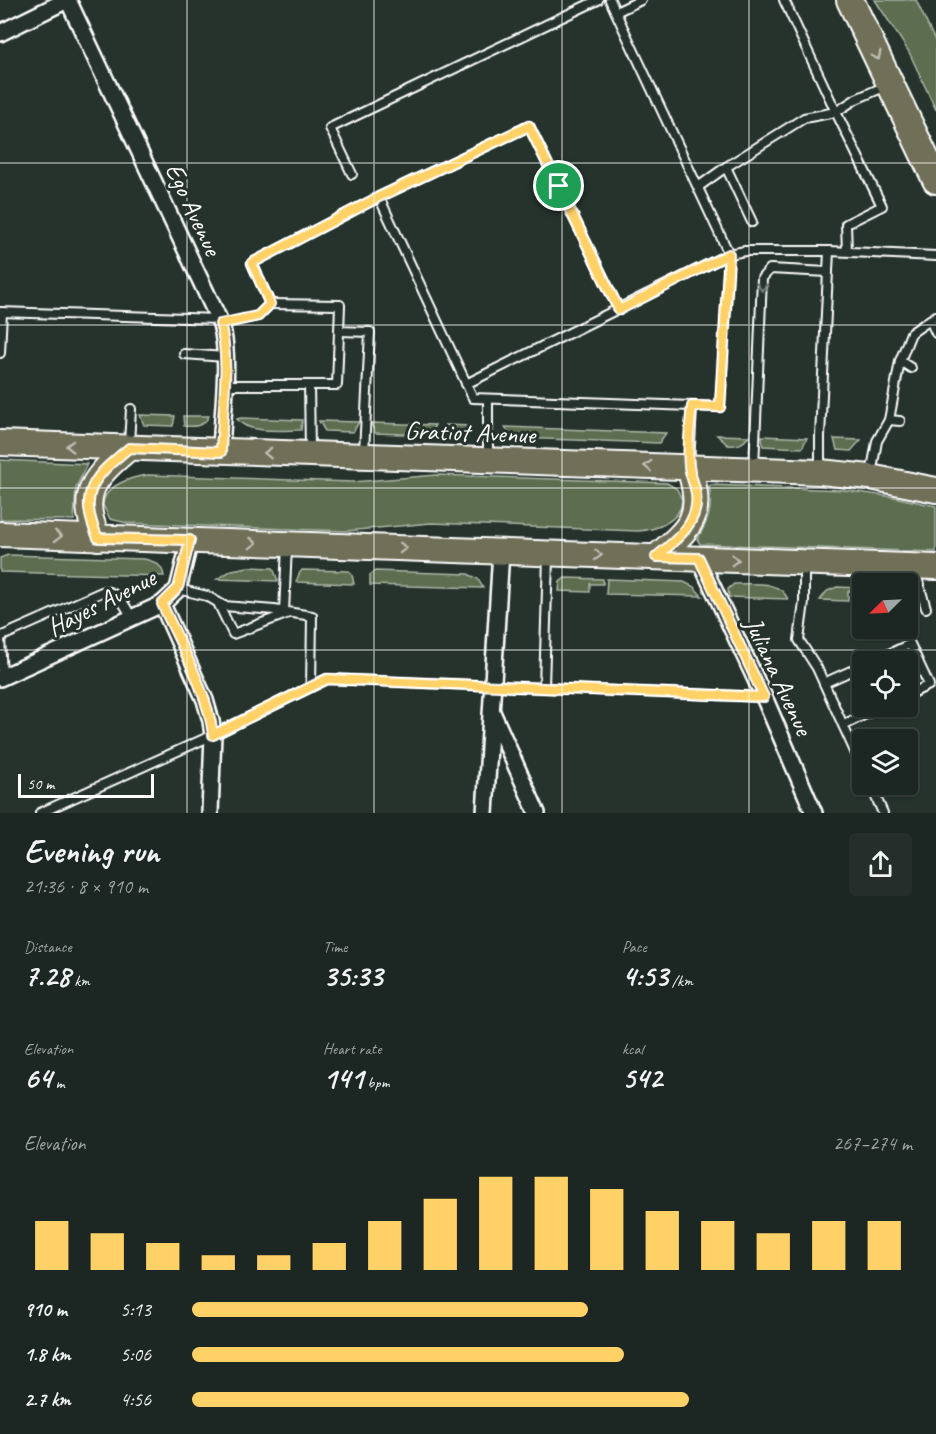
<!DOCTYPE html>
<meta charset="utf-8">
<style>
body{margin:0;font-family:Caveat,sans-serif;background:#252e2a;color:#f1f3f6;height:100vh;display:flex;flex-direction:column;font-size:22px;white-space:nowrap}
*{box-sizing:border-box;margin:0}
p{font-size:20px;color:#a0a5a5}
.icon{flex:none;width:33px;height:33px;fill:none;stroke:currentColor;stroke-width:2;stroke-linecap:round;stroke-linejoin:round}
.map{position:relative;height:813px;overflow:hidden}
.sheet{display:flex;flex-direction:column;background:#1c2622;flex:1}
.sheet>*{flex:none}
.needle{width:39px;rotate:246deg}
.buttons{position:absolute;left:852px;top:573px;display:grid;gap:12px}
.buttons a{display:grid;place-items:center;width:66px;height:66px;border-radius:6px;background:#1c2622;box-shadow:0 2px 4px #0004,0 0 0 2px #3a4340;font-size:30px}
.scale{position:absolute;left:18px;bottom:15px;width:136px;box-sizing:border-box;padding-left:6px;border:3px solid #fff;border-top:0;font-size:16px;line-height:21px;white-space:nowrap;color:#fff;-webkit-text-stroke:4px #26332d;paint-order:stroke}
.pin{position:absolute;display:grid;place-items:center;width:51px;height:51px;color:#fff;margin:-26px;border:3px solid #fff;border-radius:50%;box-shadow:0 2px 6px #0007}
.round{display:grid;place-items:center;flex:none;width:63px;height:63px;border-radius:6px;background:#252e2a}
.summary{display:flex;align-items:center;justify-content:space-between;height:102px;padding:0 24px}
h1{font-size:33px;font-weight:800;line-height:45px}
.figures{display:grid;grid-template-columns:repeat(3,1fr);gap:9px;height:102px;padding:6px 24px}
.figures div{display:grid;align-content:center}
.figures b{font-size:30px;font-weight:800}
.figures small{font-size:16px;font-weight:400}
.figures p{font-size:16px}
.chart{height:168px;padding:12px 24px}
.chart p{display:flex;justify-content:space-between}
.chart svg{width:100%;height:108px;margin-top:6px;stroke:#ffd166;stroke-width:6}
ul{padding:0 24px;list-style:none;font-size:20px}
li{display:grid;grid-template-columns:96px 72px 1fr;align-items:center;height:45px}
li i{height:15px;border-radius:8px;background:#ffd166}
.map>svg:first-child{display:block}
.green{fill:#5b6e50;stroke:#adb6a8;stroke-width:1.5}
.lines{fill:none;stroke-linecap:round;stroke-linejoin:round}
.service-casing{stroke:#fff;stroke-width:12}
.minor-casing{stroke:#fff;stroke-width:20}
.primary-casing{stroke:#fff;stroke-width:28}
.trunk-casing{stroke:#fff;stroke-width:30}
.service{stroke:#26332d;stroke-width:8}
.minor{stroke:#26332d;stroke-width:15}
.primary{stroke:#706f59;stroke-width:24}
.trunk{stroke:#706f59;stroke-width:26}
.oneway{stroke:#bfbeb4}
.oneway2{stroke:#727a76}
.route-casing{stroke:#fff;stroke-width:12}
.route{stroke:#ffd166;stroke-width:8}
.grid{fill:none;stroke:#fff;stroke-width:1.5;stroke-opacity:0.55}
.labels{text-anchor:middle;stroke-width:6;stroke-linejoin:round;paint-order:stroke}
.street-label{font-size:26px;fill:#fff;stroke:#26332d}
</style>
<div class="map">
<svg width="936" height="813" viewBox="0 0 936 813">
<rect width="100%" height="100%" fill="#26332d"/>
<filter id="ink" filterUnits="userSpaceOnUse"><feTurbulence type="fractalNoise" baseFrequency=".0167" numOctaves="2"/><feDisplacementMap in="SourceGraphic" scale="12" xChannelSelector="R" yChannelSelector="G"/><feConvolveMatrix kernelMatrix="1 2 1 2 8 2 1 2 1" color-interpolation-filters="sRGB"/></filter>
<g filter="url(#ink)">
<g class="green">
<path d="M875,0H916L936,43V110L909,52Z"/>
<path d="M140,415L175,416L173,426L144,425Z"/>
<path d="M183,416H209C203,427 194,427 184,426Z"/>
<path d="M241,418L302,420L301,430C283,430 247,434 237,419Z"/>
<path d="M319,421L359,422L353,432L325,431Z"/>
<path d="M371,423L435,425L429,435L375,433Z"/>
<path d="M445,425L471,426L464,436H449Z"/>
<path d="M505,427L666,433L659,443L517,438L510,435Z"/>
<path d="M717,435L749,436C743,444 738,446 728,445Z"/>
<path d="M762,436L807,438L802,448L763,446Z"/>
<path d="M834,439L861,440L851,451L837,450Z"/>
<path d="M0,460L87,464L76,488L74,520L0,519Z"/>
<path d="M148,475L353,482L437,475L667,483L677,489L682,500C681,521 656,530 638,531L431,523L346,531L127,523L110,519L103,505C104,485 132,477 148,475Z"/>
<path d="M711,485L843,490L894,497L936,506V552L700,544L697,539C709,521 713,507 709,486Z"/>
<path d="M8,555L144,559C155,561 162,565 164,576L0,572V558Z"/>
<path d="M248,567L273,568L278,581L217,579L232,570Z"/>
<path d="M302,570L349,571L352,575L354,584L296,582L299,574Z"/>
<path d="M375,571L468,574L478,579L483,588L370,585V575Z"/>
<path d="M565,578L603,579V584H590V592L559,591L560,582Z"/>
<path d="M607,579L684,582L694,587L702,596L606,594Z"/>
<path d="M734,584C753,584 779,580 788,599L729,597L728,589Z"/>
<path d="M837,587L860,588V591H848V601L820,600L827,591Z"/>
</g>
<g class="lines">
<g class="service-casing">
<g id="service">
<path d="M610,0L729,254L745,251H829L936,256"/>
<path d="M616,12L641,0"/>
<path d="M352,174L330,128L598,0"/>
<path d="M698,187L726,167"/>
<path d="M379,197L473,398L692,406"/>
<path d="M752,222L726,167L804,118L836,112L784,0"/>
<path d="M847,251L846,224L882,206L836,112L856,99L886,86"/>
<path d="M0,312L218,319"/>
<path d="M930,320L936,333"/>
<path d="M221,324L258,316L270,304L252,263L379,197L529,126L619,310"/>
<path d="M339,331L370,332L364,452"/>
<path d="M0,353L2,312"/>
<path d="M184,354L225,357"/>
<path d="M900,361L911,368"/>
<path d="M466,384L729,254"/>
<path d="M225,385H337L340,305L270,304"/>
<path d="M309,385L310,450"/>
<path d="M889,420L900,421"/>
<path d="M129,444L131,409"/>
<path d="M488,457V399"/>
<path d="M689,466L692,406L720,407L729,254"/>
<path d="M754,467L762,278L770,269L828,272"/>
<path d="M820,470V436L829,251"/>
<path d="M871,475L877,441L889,420L900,361L911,333L936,316"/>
<path d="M804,566V602L799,640L817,668L862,767"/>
<path d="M915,571L926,608"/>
<path d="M178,589L207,596L224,606L274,610L312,616L311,687"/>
<path d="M219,605L233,634L289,613"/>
<path d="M284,612L287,546"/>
<path d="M872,662L910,644L929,685L908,695"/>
<path d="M2,677L0,637L104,591C121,594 124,604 132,618"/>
<path d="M824,683L862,666"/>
<path d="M544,687L548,557"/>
<path d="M843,725L883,706"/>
<path d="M870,784L883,813"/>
<path d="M40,813L213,735L327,679L764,697"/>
</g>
</g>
<g class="minor-casing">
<g id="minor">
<path d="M68,0L221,324C231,360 222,414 221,452"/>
<path d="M0,33L67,0"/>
<path d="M699,558L764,697L814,813"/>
<path d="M162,604L205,700L211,721L213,735L210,813"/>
<path d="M0,678L162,604L178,589L190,540"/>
<path d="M492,712L537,813"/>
<path d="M485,813L501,551"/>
</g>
</g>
<g class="primary-casing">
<g id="primary">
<path d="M0,443L820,472L870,477L936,490"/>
<path d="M0,534L936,567"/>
<path d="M98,538C77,494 95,476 129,448"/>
<path d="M656,557C693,526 704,516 689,467"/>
</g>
</g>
<g class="trunk-casing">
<path id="trunk" d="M850,0L936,180"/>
</g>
<use href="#service" class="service"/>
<use href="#minor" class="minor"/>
<use href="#primary" class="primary"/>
<use href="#trunk" class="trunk"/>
</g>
<defs><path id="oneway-chevron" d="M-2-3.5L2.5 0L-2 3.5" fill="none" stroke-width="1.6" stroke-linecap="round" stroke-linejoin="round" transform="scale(1.5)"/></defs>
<g class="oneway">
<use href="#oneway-chevron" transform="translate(877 56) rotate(64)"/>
<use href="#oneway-chevron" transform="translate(70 446) rotate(-178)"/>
<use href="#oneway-chevron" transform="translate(268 453) rotate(-178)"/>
<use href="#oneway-chevron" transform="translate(648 466) rotate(-178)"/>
<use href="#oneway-chevron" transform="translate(58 536) rotate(2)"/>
<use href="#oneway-chevron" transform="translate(253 543) rotate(2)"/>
<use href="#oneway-chevron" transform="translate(403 548) rotate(2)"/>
<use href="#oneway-chevron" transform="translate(598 555) rotate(2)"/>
<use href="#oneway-chevron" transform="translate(735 560) rotate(2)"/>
</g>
<use class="oneway2" href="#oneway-chevron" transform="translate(762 287) rotate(94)"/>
</g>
<g class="lines" filter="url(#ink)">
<g class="route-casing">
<path id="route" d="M529,126L619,310L729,254L720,407L692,406C690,425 687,447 689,466C690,476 695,484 696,494C700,523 675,541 656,557L699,558L764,697L327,679L213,735C208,692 180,644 162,604L178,588L190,540L98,538C77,492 94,477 129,448L221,452C222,413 231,360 220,324L258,316L270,304L252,263L379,197Z"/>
</g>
<use href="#route" class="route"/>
</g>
<path class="grid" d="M187,0V813M374,0V813M562,0V813M749,0V813M0,163H936M0,325H936M0,488H936M0,650H936"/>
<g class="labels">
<g class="street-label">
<text transform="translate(194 209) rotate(65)" y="9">Ego Avenue</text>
<text transform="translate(470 432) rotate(2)" y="9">Gratiot Avenue</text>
<text transform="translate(101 602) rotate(-27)" y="9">Hayes Avenue</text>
<text transform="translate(779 676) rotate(65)" y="9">Juliana Avenue</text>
</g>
</g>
</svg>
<div class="buttons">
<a><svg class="needle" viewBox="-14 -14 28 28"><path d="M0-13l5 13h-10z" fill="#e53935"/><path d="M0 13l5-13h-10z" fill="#a0a5a5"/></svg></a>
<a><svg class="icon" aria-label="locate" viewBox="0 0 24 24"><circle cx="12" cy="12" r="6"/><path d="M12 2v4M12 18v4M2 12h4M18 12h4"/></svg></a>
<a><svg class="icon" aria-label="layers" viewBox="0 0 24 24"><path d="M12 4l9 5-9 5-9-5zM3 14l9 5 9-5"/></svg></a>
</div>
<div class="scale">50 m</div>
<div class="pin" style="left:559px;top:186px;background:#1e9e55"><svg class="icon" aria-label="arrive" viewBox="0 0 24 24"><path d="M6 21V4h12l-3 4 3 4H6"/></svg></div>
</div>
<section class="sheet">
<div class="summary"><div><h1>Evening run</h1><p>21:36 · 8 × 910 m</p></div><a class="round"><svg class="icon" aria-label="share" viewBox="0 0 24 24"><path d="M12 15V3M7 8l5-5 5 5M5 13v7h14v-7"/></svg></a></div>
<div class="figures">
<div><p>Distance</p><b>7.28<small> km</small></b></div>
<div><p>Time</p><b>35:33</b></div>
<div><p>Pace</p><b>4:53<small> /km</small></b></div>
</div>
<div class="figures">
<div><p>Elevation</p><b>64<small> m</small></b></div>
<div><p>Heart rate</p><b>141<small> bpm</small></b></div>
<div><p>kcal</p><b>542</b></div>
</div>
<div class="chart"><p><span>Elevation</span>267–274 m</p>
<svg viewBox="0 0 160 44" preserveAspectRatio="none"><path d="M5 44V24M15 44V29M25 44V33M35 44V38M45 44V38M55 44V33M65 44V24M75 44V15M85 44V6M95 44V6M105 44V11M115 44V20M125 44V24M135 44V29M145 44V24M155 44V24"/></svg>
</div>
<ul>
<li><b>910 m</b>5:13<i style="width:55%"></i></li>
<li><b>1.8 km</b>5:06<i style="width:60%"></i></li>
<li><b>2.7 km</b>4:56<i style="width:69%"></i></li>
</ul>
</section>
